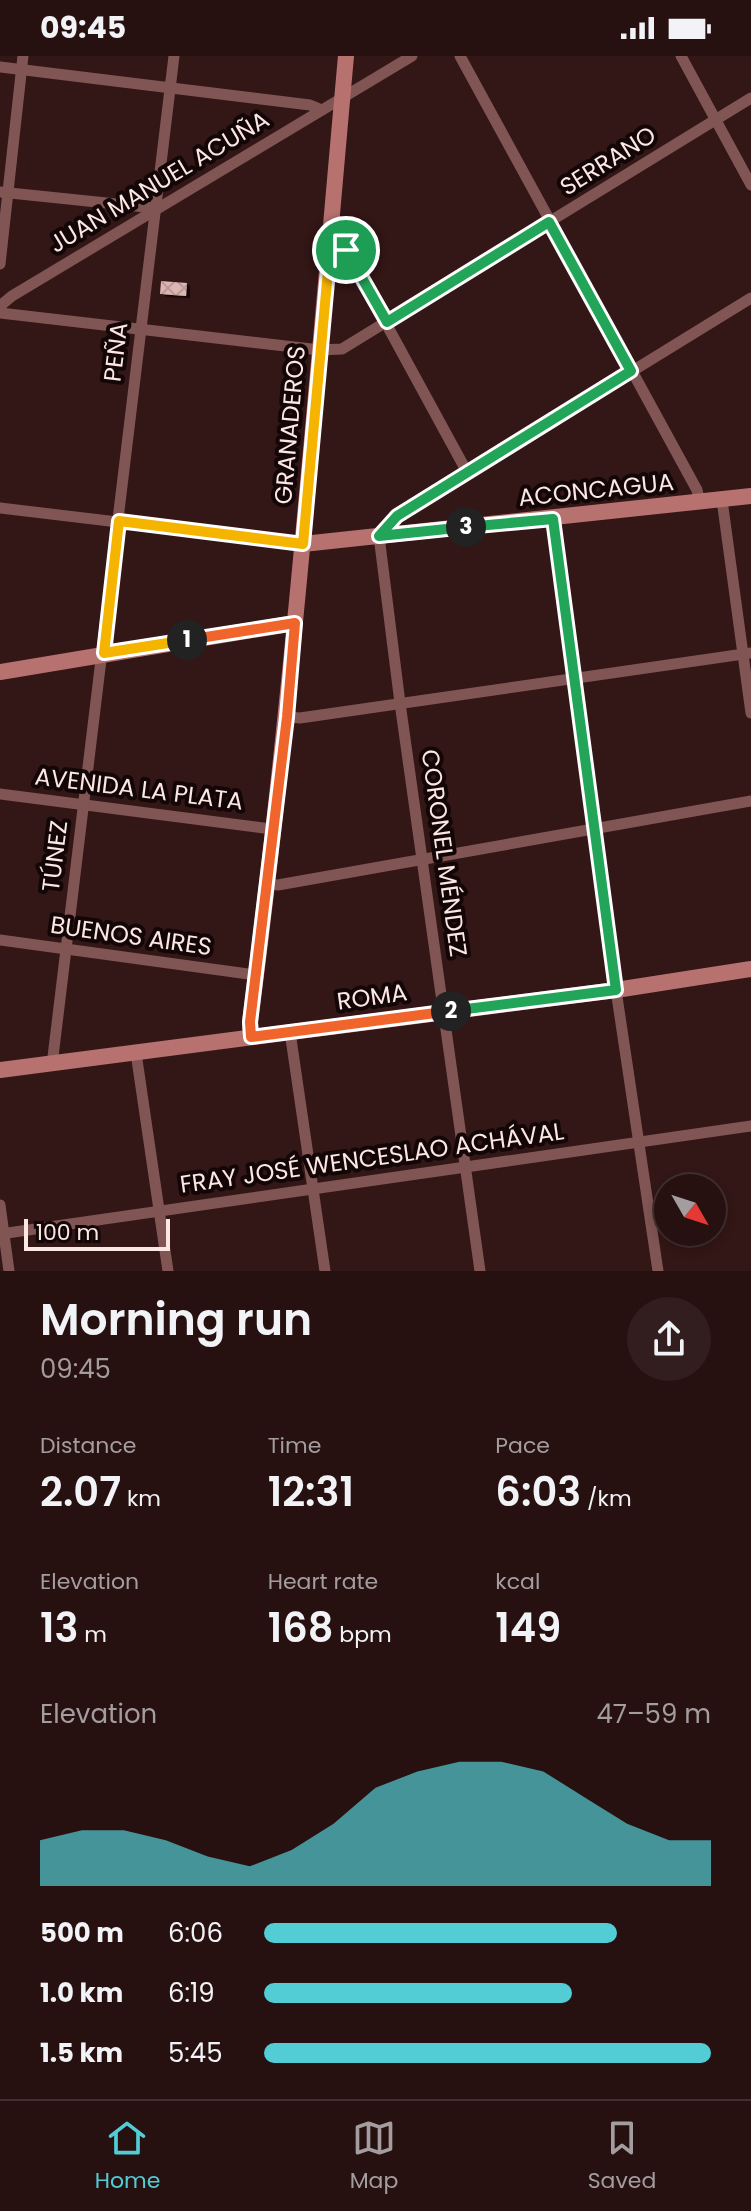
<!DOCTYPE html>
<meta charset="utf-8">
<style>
body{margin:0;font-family:Poppins,sans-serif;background:#321e1e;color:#f1f3f6;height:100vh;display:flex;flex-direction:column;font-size:30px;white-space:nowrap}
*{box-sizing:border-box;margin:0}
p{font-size:26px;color:#a49d9f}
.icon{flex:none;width:44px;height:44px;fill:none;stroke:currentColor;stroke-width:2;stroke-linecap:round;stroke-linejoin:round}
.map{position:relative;height:1215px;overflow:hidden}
.drawer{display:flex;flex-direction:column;background:#261010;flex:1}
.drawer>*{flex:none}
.needle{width:52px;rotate:129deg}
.buttons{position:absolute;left:654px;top:1118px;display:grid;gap:16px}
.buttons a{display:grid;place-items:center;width:72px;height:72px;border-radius:50%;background:#261010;box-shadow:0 4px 12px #0003,0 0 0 2px #423030;font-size:40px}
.scale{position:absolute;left:24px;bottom:20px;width:146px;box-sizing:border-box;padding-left:8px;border:4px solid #fce7e5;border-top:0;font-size:22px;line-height:28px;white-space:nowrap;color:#fce7e5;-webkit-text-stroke:6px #120606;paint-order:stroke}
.pin{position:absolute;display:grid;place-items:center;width:68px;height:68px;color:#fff;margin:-34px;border:4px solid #fff;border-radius:50%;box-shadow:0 2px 8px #0007}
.km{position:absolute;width:40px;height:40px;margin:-20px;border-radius:50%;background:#222;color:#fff;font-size:22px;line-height:40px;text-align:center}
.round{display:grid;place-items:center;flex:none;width:84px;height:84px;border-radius:42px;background:#321e1e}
.overview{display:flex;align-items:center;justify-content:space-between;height:136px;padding:0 40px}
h1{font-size:44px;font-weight:600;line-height:60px}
.figures{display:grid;grid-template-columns:repeat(3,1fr);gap:12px;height:136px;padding:8px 40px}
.figures div{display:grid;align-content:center}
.figures b{font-size:40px;font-weight:600}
.figures small{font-size:22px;font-weight:400}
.figures p{font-size:22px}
.chart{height:224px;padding:16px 40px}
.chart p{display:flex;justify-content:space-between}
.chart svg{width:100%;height:144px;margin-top:8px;fill:#52ccd5;opacity:.7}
ul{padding:0 40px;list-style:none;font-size:26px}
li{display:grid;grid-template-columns:128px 96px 1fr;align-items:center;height:60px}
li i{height:20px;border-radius:10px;background:#52ccd5}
.status{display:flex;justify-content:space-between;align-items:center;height:56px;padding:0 40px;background:#261010;direction:ltr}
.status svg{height:22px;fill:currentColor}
.tabs{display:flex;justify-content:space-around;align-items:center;height:112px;border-top:2px solid #423030;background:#261010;font-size:22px;color:#a49d9f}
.tabs a{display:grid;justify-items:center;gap:4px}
.tabs .current{color:#52ccd5}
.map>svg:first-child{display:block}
.building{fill:url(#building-cross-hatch);filter:url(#shadow)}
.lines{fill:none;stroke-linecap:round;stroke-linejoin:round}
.street{stroke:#805553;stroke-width:11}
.secondary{stroke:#b7726f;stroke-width:16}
.split-1-casing{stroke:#fff;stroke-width:16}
.split-2-casing{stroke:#fff;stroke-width:16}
.split-3-casing{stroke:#fff;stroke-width:16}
.split-4-casing{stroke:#fff;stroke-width:16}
.split-1{stroke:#f5b400;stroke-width:10}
.split-2{stroke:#f0652b;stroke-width:10}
.split-3{stroke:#22a559;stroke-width:10}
.split-4{stroke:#22a559;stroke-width:10}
.labels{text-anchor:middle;stroke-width:8;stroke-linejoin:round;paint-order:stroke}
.street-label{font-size:24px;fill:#fce7e5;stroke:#120606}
</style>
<div class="status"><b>09:45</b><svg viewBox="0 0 49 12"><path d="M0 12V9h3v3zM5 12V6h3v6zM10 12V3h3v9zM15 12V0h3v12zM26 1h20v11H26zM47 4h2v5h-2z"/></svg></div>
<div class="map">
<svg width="751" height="1215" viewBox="0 0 751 1215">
<defs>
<pattern id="building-cross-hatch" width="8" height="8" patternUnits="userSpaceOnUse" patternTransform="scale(2)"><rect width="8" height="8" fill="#ddb6b4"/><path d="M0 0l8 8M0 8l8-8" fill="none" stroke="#b99a98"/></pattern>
<filter id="shadow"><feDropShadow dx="5" dy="2.5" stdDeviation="0" flood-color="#0009"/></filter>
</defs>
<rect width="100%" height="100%" fill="#331616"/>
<path class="building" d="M161,225L187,227L186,240L160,238Z"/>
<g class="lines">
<g class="street">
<path d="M460,0L697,434L700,447"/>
<path d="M681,0L751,129"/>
<path d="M0,11L310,49L322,54"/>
<path d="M0,136L155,152"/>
<path d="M331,182L346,194L467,416"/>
<path d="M0,208L23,0"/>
<path d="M0,250L12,240L412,0"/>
<path d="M0,257L320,294L342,293L751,42"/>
<path d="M722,444L751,657"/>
<path d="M0,452L303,488"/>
<path d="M553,463L616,934L658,1215"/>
<path d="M287,661L300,662L751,597"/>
<path d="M0,738L272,773"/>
<path d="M266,828L278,829L751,745"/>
<path d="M0,884L256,919"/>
<path d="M290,976L325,1215"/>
<path d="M136,997L168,1215"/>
<path d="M52,1009L174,0"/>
<path d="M0,1149L9,1215"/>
<path d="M0,1178L751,1070"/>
<path d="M480,1215L400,647L379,480L397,460L751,242"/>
</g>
<g class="secondary">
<path d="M303,488L751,440"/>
<path d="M0,616L295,567"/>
<path d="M251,981L250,966C292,645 317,322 346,0"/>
<path d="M0,1014L616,934L751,913"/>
</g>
</g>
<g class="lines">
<g class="split-1-casing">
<path id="split-1" d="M187,584L104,597L119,465L303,488L331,182L346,194"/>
</g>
<g class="split-2-casing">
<path id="split-2" d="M187,584L295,567L287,661L250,966L251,981L451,955"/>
</g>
<g class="split-3-casing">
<path id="split-3" d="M451,955L616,934L553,463L466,471"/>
</g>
<g class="split-4-casing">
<path id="split-4" d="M346,194L387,266L549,166L631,315L397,460L379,480L466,471"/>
</g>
<use href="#split-1" class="split-1"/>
<use href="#split-2" class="split-2"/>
<use href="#split-3" class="split-3"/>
<use href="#split-4" class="split-4"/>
</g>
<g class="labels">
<g class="street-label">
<text transform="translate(608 105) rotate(-32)" y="8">SERRANO</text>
<text transform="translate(159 126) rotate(-31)" y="8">JUAN MANUEL ACUÑA</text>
<text transform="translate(116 296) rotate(-83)" y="8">PEÑA</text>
<text transform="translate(290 369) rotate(-85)" y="8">GRANADEROS</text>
<text transform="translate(596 434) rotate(-6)" y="8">ACONCAGUA</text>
<text transform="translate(139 733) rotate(7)" y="8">AVENIDA LA PLATA</text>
<text transform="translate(444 797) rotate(82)" y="8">CORONEL MÉNDEZ</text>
<text transform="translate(55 800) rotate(-83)" y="8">TÚNEZ</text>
<text transform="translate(131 880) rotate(8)" y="8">BUENOS AIRES</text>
<text transform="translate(372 941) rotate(-8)" y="8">ROMA</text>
<text transform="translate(372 1102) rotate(-8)" y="8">FRAY JOSÉ WENCESLAO ACHÁVAL</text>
</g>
</g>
</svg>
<div class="buttons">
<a><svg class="needle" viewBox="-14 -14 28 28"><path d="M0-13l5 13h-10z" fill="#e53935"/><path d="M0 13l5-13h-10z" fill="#a49d9f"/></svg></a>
</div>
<div class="scale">100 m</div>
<div class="pin" style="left:346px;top:194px;background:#1e9e55"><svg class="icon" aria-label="arrive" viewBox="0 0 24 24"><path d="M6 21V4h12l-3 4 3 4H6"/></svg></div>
<b class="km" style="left:187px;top:584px">1</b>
<b class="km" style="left:451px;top:955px">2</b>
<b class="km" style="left:466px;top:471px">3</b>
</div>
<section class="drawer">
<div class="overview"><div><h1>Morning run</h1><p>09:45</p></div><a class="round"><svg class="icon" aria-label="share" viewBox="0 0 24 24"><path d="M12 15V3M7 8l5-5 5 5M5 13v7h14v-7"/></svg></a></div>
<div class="figures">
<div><p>Distance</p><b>2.07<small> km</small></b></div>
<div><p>Time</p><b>12:31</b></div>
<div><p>Pace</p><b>6:03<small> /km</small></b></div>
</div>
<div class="figures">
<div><p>Elevation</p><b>13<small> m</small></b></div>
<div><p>Heart rate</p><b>168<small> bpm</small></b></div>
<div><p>kcal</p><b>149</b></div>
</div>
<div class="chart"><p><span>Elevation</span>47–59 m</p>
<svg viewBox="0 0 160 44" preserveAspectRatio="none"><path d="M0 44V30L10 27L20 27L30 30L40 35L50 38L60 33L70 25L80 14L90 9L100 6L110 6L120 9L130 17L140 25L150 30L160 30V44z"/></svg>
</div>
<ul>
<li><b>500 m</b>6:06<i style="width:79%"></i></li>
<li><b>1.0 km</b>6:19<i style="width:69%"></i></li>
<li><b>1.5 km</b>5:45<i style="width:100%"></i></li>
</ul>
</section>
<nav class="tabs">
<a class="current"><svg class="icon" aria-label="home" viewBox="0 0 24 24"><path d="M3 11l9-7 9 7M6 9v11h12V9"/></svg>Home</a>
<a><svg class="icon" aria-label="map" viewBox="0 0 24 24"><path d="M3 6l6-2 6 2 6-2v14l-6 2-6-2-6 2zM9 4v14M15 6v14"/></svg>Map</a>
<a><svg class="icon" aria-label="saved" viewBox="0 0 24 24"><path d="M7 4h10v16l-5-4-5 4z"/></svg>Saved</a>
</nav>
